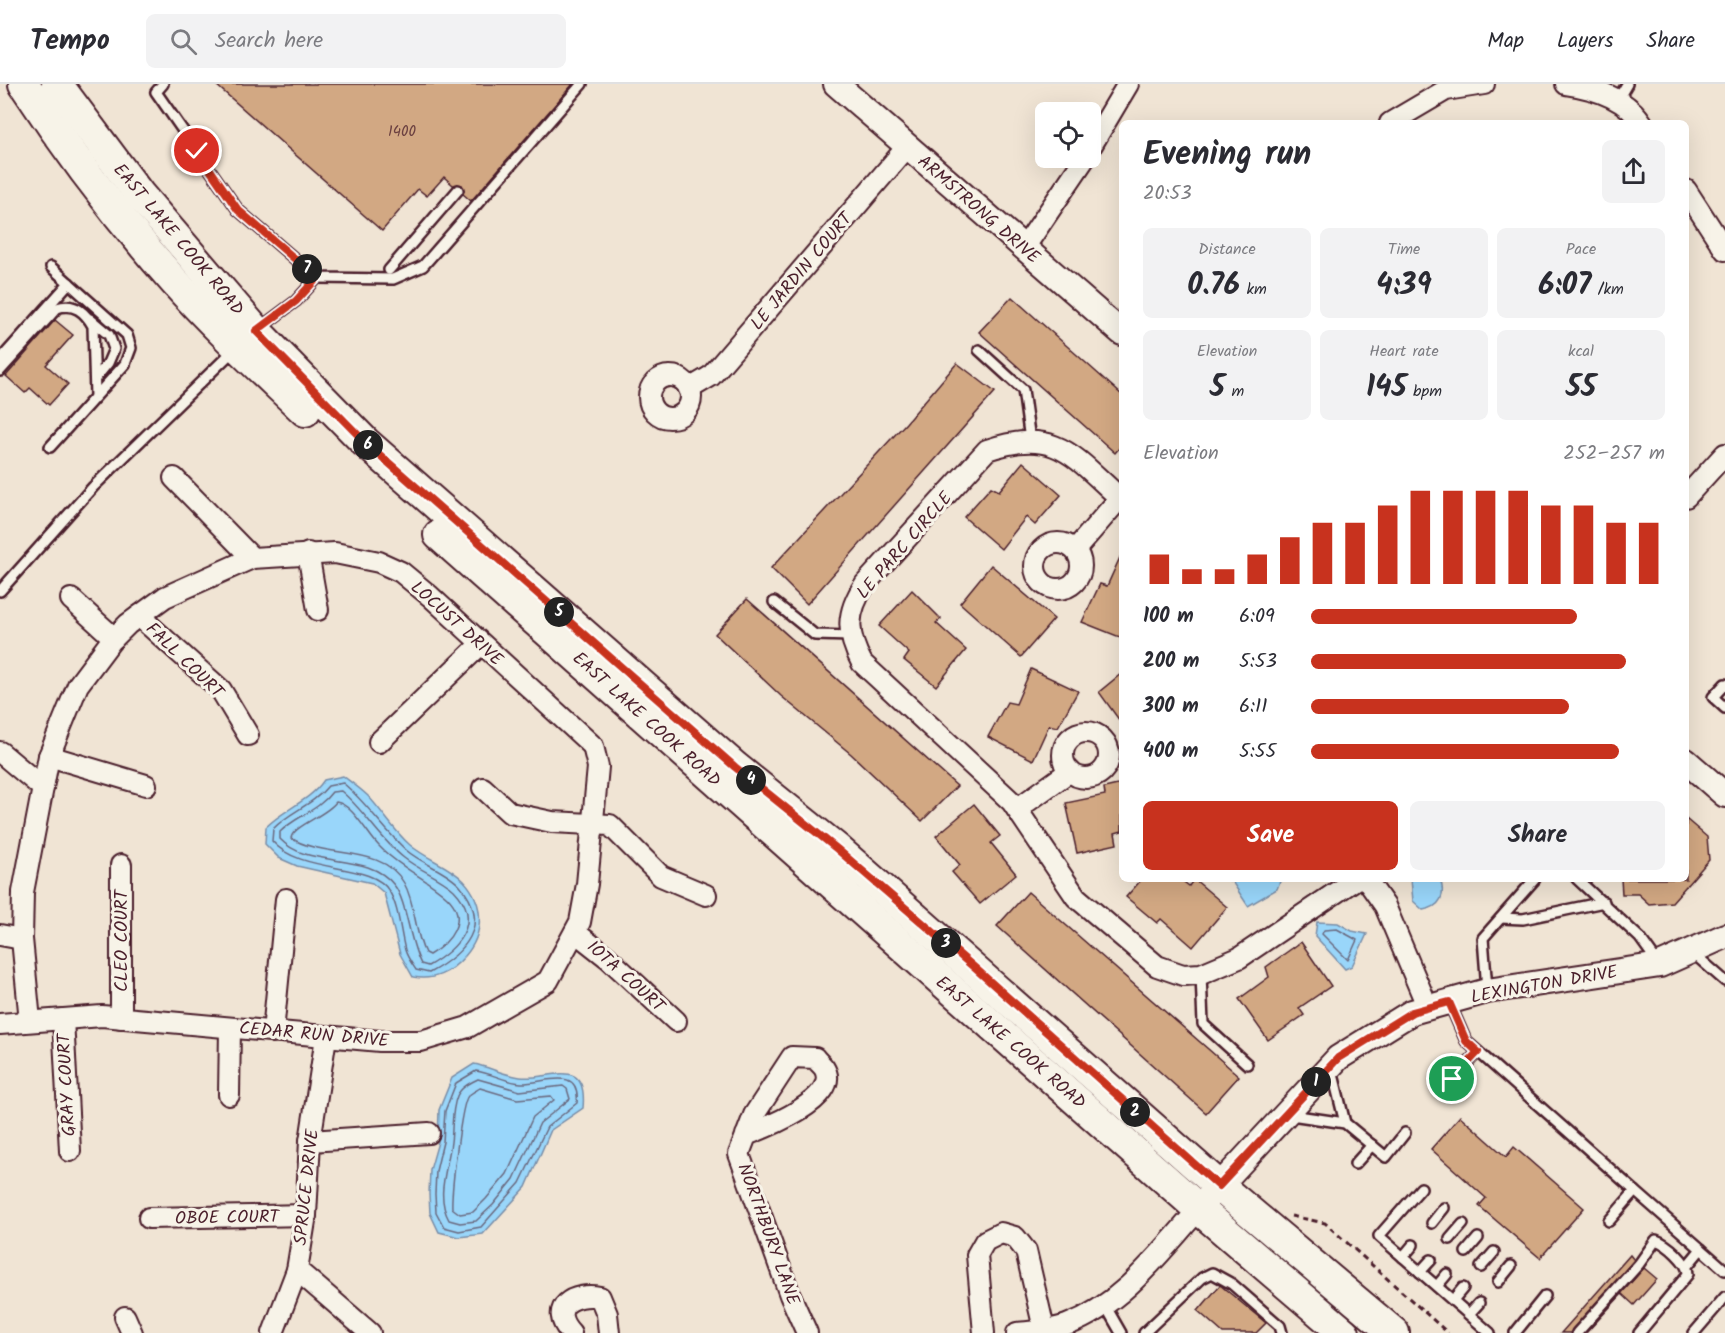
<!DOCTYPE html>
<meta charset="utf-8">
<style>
body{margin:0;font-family:Kalam,sans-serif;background:#f2f2f3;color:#2b2b33;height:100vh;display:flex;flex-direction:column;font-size:22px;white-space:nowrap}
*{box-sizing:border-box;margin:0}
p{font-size:20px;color:#7c7c81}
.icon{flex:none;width:33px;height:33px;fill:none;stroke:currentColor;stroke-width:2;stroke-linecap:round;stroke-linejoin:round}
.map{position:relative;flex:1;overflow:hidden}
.panel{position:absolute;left:1119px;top:36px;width:570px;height:762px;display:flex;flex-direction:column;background:#fff;border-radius:9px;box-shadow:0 6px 24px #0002}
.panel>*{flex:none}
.controls{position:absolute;left:1035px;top:18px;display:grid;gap:12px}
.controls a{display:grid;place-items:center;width:66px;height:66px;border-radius:9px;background:#fff;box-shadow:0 6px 24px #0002;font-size:30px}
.pin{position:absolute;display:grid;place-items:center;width:51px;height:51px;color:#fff;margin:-26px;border:3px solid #fff;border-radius:50%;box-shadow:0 2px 6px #0007}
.km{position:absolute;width:30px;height:30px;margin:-15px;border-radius:50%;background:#222;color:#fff;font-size:16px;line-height:30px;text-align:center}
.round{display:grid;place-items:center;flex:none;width:63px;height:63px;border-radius:9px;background:#f2f2f3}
.head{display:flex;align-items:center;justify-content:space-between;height:102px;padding:0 24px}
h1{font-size:33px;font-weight:700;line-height:45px}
.figures{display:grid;grid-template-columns:repeat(3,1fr);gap:9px;height:102px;padding:6px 24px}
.figures div{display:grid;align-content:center;border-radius:9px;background:#f2f2f3;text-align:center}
.figures b{font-size:30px;font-weight:700}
.figures small{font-size:16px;font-weight:400}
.figures p{font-size:16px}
.chart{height:168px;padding:12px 24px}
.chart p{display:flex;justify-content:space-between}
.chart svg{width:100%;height:108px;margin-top:6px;stroke:#c8321e;stroke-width:6}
.primary-button{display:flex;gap:12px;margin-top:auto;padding:12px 24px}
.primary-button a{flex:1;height:69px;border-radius:9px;background:#c8321e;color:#fff;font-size:24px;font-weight:700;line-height:69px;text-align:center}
.primary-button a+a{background:#f2f2f3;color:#2b2b33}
ul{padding:0 24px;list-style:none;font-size:20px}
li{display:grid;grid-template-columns:96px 72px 1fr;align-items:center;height:45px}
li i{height:15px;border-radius:8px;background:#c8321e}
header{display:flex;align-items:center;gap:36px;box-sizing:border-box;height:84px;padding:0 30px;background:#fff;border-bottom:2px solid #e1e1e2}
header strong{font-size:28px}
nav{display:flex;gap:33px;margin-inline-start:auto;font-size:21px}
.search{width:420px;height:54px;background:#f2f2f3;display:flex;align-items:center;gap:15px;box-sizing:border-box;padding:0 21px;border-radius:9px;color:#7c7c81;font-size:22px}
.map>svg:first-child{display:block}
.water{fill:#99d6fa;stroke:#798da7;stroke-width:1.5}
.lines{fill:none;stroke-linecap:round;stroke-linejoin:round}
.shore{stroke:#6a687e;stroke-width:1.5}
.building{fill:#d2a883;stroke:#4a1f2b;stroke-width:1.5}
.service-casing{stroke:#4a1f2b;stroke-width:14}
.minor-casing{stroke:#4a1f2b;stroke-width:24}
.tertiary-casing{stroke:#4a1f2b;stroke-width:28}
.primary-casing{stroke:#4a1f2b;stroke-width:34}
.path{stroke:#4a1f2b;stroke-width:3;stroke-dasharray:6 4.5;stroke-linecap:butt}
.service{stroke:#f7f3e8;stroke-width:9}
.minor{stroke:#f7f3e8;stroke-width:20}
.tertiary{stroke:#f7f3e8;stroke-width:24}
.primary{stroke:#f7f3e8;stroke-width:30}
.route-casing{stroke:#fff;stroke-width:12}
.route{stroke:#c8321e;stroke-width:8}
.labels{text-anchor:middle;stroke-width:6;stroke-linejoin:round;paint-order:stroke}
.number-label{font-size:15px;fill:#6c4141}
.street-label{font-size:18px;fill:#4a1f2b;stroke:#f7f3e8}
</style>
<header>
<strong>Tempo</strong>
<div class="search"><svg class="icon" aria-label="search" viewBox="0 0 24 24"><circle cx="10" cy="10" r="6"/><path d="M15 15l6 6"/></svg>Search here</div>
<nav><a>Map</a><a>Layers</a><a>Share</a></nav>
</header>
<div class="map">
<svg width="1725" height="1249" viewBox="0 0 1725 1249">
<rect width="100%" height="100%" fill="#f0e4d4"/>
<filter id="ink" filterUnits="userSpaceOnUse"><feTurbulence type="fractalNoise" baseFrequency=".0167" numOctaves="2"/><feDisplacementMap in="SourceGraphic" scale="12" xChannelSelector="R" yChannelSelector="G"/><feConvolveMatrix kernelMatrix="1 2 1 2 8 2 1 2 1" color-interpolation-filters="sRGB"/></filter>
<g filter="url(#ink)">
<g class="water">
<path d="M343,692C351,698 361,705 368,712C383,728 394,747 410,761C426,775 450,782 464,797C485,820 484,850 465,872C450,889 434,897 413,893L400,870L384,809L372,799L297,782L279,774L265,760L266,743C285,724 309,718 324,696Z"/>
<path d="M1227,795H1281L1277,805L1248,822L1233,799Z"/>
<path d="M1411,795H1440C1446,811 1441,823 1423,826L1413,817Z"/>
<path d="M1317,838L1338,839L1352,847L1367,850L1352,882L1345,885L1315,852Z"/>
<path d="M474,980C489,983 504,991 520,993C549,997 588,970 583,1024L551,1046L526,1103L483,1150L459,1153L439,1148L430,1129L429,1110L430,1086L438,1058L439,1026L452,994Z"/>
</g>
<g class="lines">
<g class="shore">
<path d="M343,699C367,719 383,745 406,766C422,780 447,787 460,802C493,841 464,870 429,889L416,886C412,880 407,873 405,866C400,847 399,823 389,807C372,777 301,791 272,757L273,745C290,727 312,722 328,702Z"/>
<path d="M341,707C365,727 379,754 404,774C419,786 440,793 454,806C485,838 456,866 428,882L421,880C409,858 407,817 394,801C367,766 309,786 280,755V748C296,732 318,727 332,708Z"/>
<path d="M336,718C353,720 368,752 380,763C401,785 428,795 447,813C470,835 450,859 429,871L425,869C414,848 416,820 404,799C383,760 323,775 291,754C293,742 327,731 336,718Z"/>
<path d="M1337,845L1357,856L1348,876L1322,850L1324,846Z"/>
<path d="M476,987C491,989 506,998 521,999C543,1000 581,980 577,1019L547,1043L520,1099L481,1143L459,1147L444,1143L436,1128L435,1110L436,1087L443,1058L445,1027L456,999Z"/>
<path d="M478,995L520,1007L563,1002L567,1005L570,1015L540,1039L514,1095L493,1121L476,1137L460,1139L449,1136C435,1111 448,1084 451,1058C453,1043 451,1027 457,1012C461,1003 470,999 478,995Z"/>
<path d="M480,1004L517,1015L551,1012L554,1016L533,1033L507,1090L486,1115L473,1128L460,1130L452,1124C451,1110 461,1019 468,1012C471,1009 477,1006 480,1004Z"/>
</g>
</g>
<g class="building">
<path d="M215,0H573L471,117L463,110L462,101H453L444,93L427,112L418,105L382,147Z"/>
<path d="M1012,213L1122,311V361L1115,369L979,248Z"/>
<path d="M55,236L73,251L46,281L68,300L49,321L30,304L25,309L6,292Z"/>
<path d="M957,279L995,308L807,520L771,484L906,339Z"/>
<path d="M1023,378L1061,411L1035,441L1026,433L1001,465L964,433L991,403L999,407Z"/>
<path d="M1122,469V554L1082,538L1100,500L1107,502Z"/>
<path d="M991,481L1054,535L1021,573L960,519Z"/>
<path d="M912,506L941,535L936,539L966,566L936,602L904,576L909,569L879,542Z"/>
<path d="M747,515L957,702L922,737L851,670L781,612L715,550Z"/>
<path d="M1031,585L1078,607L1058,643L1049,641L1033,676L988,653L1007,618L1016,620Z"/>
<path d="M1122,589V640L1099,608Z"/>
<path d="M1122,700V747L1115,749L1117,760L1077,769L1066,719L1105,711L1104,704Z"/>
<path d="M974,720L1000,752L991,759L1016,790L980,820L952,788L960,781L936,752Z"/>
<path d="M1686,735L1707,753L1709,776L1672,818L1649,820L1638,810H1622L1621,795H1686Z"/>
<path d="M1142,795H1180L1189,802L1194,795L1227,823L1193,863L1161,835L1157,839L1126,813Z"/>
<path d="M1028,808L1239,992L1206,1029L997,842Z"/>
<path d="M1301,858L1331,902L1299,924L1304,931L1268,956L1239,915L1269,893L1266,883Z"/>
<path d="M1460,1032L1506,1073L1514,1063L1584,1124L1540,1174L1479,1122L1486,1114L1431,1065Z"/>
<path d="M1630,1171L1634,1176L1570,1249H1561Z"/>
<path d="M1644,1184L1657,1195L1634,1221L1622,1210L1586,1249Z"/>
<path d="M1220,1201L1266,1239L1256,1249H1223L1198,1227Z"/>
</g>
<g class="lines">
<g class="service-casing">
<g id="service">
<path d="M163,0L156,8L238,126L317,194L393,195L423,182L582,0"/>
<path d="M1617,17L1627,0"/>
<path d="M389,186L458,106"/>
<path d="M90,235L109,251L114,265L108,279L95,295"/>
<path d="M260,244L296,217L317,194"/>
<path d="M979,266L1023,306L1030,356"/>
<path d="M0,276L69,199"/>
<path d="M0,287L57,224C74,218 85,228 93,242L95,312"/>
<path d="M50,363L125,280L131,264L127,251L51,183"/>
<path d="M0,507L93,403L234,266"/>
<path d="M774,518L815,551L851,552"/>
<path d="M1725,600L1713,613L1725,624"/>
<path d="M1577,795L1640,854L1658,879"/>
<path d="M1501,834L1523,835L1604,818"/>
<path d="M1693,869L1725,897"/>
<path d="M1201,890L1203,940L1247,980"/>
<path d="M1487,905L1483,854L1535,795"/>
<path d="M1449,918L1466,957L1635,1107L1609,1137"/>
<path d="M1332,986L1345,1039"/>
<path d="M1452,995L1478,968"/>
<path d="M1291,1031L1345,1039L1386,1073L1405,1049"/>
<path d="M1355,1080L1372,1061"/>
<path d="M1421,1104L1379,1152L1490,1249"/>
<path d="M1635,1107L1725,1186"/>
<path d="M1432,1139L1444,1124"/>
<path d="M1450,1155L1463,1140"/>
<path d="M1466,1168L1478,1154"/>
<path d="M1403,1173L1413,1161"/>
<path d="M1687,1182L1701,1165"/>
<path d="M1481,1183L1494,1168"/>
<path d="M1420,1188L1431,1176"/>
<path d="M1498,1198L1511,1182"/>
<path d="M1437,1202L1447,1190"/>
<path d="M1453,1216L1463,1204"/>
<path d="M1105,1221L1121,1249"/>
<path d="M1469,1230L1479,1219"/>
<path d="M1144,1249L1202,1194L1212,1189L1232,1200L1280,1242L1282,1249"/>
<path d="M1515,1249L1545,1212"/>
<path d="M1577,1249L1639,1180L1656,1156C1667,1160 1688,1178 1688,1190L1639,1249"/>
<path d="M1694,1249L1725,1213"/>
</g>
</g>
<g class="minor-casing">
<g id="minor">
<path d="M1566,0C1594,4 1626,14 1642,39"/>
<path d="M1390,39L1446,6L1484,0"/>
<path d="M1090,64L1128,0"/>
<path d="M1686,106L1725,166"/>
<path d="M1024,164L1085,74"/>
<circle cx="670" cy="313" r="21"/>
<path d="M689,305L711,292L907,63"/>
<path d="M174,394L252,474"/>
<path d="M1686,413L1725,370"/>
<path d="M1122,416C1074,373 1057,342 987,366L865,500C846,529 846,549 862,579L1012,718L1076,813L1157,882L1183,891L1201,890L1239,874L1356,795"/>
<circle cx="1058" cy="482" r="23"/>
<path d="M1075,466L1120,414"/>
<path d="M308,469L318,526"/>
<path d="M71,515L114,554"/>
<path d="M139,532L221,606L248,651"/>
<circle cx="1086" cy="671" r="23"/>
<path d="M379,658L481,560"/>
<path d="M0,668L43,704"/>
<path d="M49,672L146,701"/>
<path d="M483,704L510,729L552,738L610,741L661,792L706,811"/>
<path d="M1017,725L1070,687"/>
<path d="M1366,795L1385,822L1428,924"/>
<path d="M575,848L608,874L676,937"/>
<path d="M0,851L22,855"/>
<path d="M121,934V781"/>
<path d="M63,935L70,1067"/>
<path d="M0,940L102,932L380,957H421L468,943L548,897L580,838L587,800L598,683L593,662L430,512L401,488L379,478L335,469L252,474L165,513L128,540L111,557L78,601L49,672L23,808L22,855L30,937"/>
<path d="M273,948L286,815"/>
<path d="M229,1011L230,944"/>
<path d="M746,1051C765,1044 843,1014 824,984C822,981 817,977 815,974L792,973L754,1031L739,1070L790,1211L807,1249"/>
<path d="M310,1057L429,1049"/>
<path d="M149,1134L306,1131"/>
<path d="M297,1186L370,1249"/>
<path d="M125,1233L132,1249"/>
<path d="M273,1249L297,1186L306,1131L310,1057L326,953"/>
<path d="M571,1249C547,1223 574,1208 600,1213L607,1230L609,1249"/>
<path d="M984,1249L977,1171L985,1157L1001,1149L1015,1153L1026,1167L1044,1245"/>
<path d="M1017,1249C1033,1247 1052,1247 1067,1241C1123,1220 1160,1168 1199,1125"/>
</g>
</g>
<g class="tertiary-casing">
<g id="tertiary">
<path d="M836,0L1122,249"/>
<path d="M1686,677L1725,711"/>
<path d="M1207,1115L1338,974L1412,928L1487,907L1660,881L1725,852"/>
</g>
</g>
<g class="primary-casing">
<g id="primary">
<path d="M24,0C69,69 120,136 174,197C215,243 261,285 305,327"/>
<path d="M57,0L139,110L256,247L365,358L735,683L837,765L1219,1102L1394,1249"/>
<path d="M439,451L1199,1125L1344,1249"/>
</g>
</g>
<path class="path" d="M1291,1132L1325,1139L1448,1249"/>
<use href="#service" class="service"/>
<use href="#minor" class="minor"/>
<use href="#tertiary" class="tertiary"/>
<use href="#primary" class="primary"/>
</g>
</g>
<g class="lines" filter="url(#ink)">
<g class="route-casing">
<path id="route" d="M197,67L238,126L317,194L296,217L256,247L365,358L735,683L837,765L976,885L1219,1102L1338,974L1412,928L1449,918L1466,957L1478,968L1452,995"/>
</g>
<use href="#route" class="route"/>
</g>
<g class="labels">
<g class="number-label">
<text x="402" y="52">1400</text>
</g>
<g class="street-label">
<text transform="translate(979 125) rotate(41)" y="6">ARMSTRONG DRIVE</text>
<text transform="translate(179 155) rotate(50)" y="6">EAST LAKE COOK ROAD</text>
<text transform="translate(801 187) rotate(-50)" y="6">LE JARDIN COURT</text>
<text transform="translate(904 461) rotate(-49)" y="6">LE PARC CIRCLE</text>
<text transform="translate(457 539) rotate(42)" y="6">LOCUST DRIVE</text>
<text transform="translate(185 576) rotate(44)" y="6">FALL COURT</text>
<text transform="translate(647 635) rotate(42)" y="6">EAST LAKE COOK ROAD</text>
<text transform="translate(121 857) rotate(-90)" y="6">CLEO COURT</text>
<text transform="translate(626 892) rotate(42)" y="6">IOTA COURT</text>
<text transform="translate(1544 900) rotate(-10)" y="6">LEXINGTON DRIVE</text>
<text transform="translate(314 950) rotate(5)" y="6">CEDAR RUN DRIVE</text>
<text transform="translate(1011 958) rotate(41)" y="6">EAST LAKE COOK ROAD</text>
<text transform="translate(66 1001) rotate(-93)" y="6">GRAY COURT</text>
<text transform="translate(306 1103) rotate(-84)" y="6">SPRUCE DRIVE</text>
<text transform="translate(227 1133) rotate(-1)" y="6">OBOE COURT</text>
<text transform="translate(769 1150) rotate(70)" y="6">NORTHBURY LANE</text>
</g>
</g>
</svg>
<div class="controls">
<a><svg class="icon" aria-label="locate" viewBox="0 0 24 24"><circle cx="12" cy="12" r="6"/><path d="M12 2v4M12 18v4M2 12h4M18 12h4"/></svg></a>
</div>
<div class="pin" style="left:1452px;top:995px;background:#1e9e55"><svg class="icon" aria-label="arrive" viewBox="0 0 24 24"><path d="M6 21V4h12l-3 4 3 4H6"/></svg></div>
<div class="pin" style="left:197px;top:67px;background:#d93025"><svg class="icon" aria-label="check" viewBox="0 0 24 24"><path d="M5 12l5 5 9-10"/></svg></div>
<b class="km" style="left:1316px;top:998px">1</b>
<b class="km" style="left:1135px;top:1028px">2</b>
<b class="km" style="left:946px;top:859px">3</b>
<b class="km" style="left:751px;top:696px">4</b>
<b class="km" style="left:559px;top:528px">5</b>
<b class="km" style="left:368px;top:361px">6</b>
<b class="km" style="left:307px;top:185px">7</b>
<section class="panel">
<div class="head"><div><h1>Evening run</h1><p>20:53</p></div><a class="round"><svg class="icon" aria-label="share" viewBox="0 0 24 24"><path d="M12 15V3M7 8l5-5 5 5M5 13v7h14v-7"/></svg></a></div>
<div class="figures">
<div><p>Distance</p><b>0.76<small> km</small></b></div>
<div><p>Time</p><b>4:39</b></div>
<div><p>Pace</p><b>6:07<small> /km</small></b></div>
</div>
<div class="figures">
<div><p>Elevation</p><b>5<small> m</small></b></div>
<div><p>Heart rate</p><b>145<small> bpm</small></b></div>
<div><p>kcal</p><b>55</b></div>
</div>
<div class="chart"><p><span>Elevation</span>252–257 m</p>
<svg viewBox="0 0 160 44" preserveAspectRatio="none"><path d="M5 44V32M15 44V38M25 44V38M35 44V32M45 44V25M55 44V19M65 44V19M75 44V12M85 44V6M95 44V6M105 44V6M115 44V6M125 44V12M135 44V12M145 44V19M155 44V19"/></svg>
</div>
<ul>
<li><b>100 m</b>6:09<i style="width:75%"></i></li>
<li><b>200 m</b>5:53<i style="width:89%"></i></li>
<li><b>300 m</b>6:11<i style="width:73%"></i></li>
<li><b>400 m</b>5:55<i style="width:87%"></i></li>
</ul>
<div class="primary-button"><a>Save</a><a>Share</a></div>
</section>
</div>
